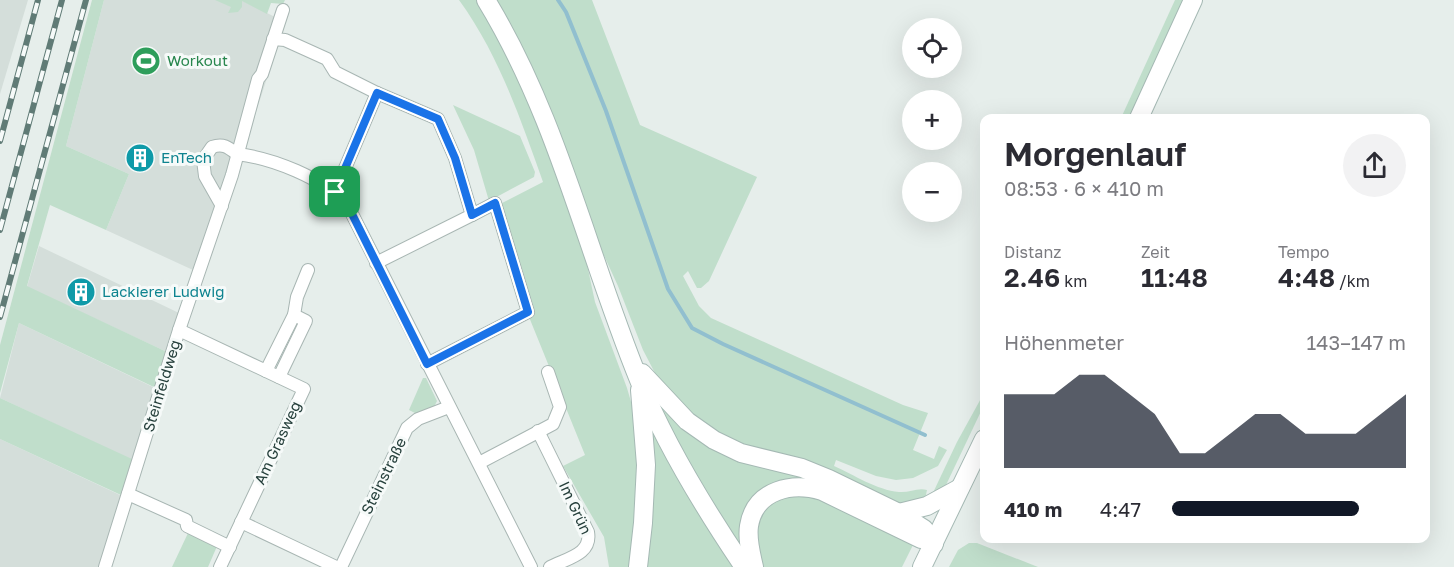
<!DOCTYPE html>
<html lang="de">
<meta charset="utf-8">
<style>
body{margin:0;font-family:"Golos Text",sans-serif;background:#f2f2f3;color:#2b2b33;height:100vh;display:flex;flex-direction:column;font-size:22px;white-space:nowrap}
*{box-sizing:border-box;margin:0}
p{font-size:20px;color:#7c7c81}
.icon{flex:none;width:33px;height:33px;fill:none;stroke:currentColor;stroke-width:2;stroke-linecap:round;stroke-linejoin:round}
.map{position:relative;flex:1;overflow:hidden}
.side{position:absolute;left:980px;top:114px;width:450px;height:429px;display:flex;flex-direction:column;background:#fff;border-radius:12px;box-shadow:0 6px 24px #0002}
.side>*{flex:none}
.controls{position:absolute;left:902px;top:18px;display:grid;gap:12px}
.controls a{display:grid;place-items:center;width:60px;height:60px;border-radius:50%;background:#fff;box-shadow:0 6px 24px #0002;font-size:30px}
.pin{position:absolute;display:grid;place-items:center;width:51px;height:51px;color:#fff;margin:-26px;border-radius:12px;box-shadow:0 3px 9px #0006}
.round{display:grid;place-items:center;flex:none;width:63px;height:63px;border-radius:32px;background:#f2f2f3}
.overview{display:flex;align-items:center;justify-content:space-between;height:102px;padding:0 24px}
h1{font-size:33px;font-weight:600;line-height:45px}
.stats{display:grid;grid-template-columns:repeat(3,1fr);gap:9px;height:102px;padding:6px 24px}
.stats div{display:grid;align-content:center}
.stats b{font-size:26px;font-weight:600}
.stats small{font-size:16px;font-weight:400}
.stats p{font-size:16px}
.chart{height:168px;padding:12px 24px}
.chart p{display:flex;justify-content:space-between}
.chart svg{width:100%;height:108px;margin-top:6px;fill:#111827;opacity:.7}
ul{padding:0 24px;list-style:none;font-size:20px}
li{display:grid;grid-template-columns:96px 72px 1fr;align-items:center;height:45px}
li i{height:15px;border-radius:8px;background:#111827}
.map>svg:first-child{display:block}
.built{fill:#d4deda}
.green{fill:#c0decb}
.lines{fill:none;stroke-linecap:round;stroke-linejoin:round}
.stream{stroke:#91bfcf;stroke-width:4}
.street-casing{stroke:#a8b6b3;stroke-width:14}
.secondary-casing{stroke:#a5b9b4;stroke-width:20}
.street{stroke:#fff;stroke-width:12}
.secondary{stroke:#fff;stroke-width:18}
.rail-casing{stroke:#607b76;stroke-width:6}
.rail{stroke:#f6faf9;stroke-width:4;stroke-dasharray:11;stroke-linecap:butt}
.route-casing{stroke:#fff;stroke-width:12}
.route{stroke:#1a73e8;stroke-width:8}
.labels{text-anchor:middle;stroke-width:6;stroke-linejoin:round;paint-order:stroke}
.leisure-label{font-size:15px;fill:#27864d;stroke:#f6faf9;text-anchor:start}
.culture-label{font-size:15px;fill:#0d838f;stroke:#f6faf9;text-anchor:start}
.street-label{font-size:15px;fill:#253f3b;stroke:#f6faf9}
</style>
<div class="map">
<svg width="1454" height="567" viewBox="0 0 1454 567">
<rect width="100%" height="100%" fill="#e6eeeb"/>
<g class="built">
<path d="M0,0H28L0,94Z"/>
<path d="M104,0H241L285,22L110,567H0V439L120,495L132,460L0,398L19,323L155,388L167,352L27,287L39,246L179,313L193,270L106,230L129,174L66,146Z"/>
</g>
<g class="green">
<path d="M92,0H104L66,146L129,174L106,230L50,205L27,286L167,352L156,388L19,323L0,393V345Z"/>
<path d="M215,0H285L283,4L271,3L267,14L242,1V7L238,12L228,13L231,7Z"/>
<path d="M459,0H477L532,103L585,255L595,302L627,388L636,419L641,452L634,567H609L604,537L563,466L585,455L529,317L500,204L543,182C520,118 499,55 459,0Z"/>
<path d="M494,0H592L640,125L757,177L709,281L701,288H697L688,271L683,276L699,306L711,318L903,405L928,413L913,450L934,459L939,446L947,450L938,466L913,478L896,480L876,476L836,460L834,466C854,475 877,490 899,492C909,493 918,487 927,490L924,504L908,507L714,435L670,394L656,375L643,350L618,286L596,238Z"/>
<path d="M1175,0H1184L1131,118H1121Z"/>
<path d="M453,105L520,136L535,172L534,177L489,201L474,150Z"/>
<path d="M423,378H426L437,401L434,407L419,415L409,410Z"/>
<path d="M984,393V405L946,485L938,495L931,497L957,442Z"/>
<path d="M0,398L132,459L121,495L0,439Z"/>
<path d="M656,398L665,406L800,476L798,481L764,493L745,557L681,450Z"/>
<path d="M646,411L735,567H646Z"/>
<path d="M808,492L911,542L913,545L902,567H762L755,544L757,522L771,501Z"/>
<path d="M189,531L218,544L208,567H172Z"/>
<path d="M969,543H977L1038,567H949L958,550Z"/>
</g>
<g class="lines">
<path class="stream" d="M558,0L566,12L606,111L668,289L692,328L723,344L925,435"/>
<g class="street-casing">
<g id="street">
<path d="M273,39L285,40L327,59L335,72L377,93L438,119L455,158L472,215L495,203L528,312L427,364"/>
<path d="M237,154C273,158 322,178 347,204L531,567"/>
<path d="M335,192L377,93"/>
<path d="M222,206L205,176L203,160L212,147C223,143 228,147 237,154"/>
<path d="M376,263L472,215"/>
<path d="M179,330L266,371"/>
<path d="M279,377L306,321L294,315"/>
<path d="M538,431L588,532C592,554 568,558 550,567"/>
<path d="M479,463L553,424L560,407L548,372"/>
<path d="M128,494L186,520L187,526L230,547"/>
<path d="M241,522L336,567"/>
<path d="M105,567L179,330L232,175L258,79L262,74L283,10"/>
<path d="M220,567L304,389L266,371L294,315L297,297L308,270"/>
<path d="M341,567L407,428L418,419L449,407"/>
</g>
</g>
<g class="secondary-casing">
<g id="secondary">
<path d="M486,0C558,118 587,253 639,380C666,446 704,508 744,567"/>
<path d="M1139,118L1193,0"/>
<path d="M642,373L687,421L714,440L741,453L802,468L829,479L899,513L924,529L934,544"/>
<path d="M899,513L927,506L960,488"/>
<path d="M638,567L643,523L646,465L640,390"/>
<path d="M754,567C751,553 747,540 749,526C755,489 793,482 822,491L921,539"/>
<path d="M922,567L984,439"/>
</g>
</g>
<use href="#street" class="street"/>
<use href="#secondary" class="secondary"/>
<g class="rail-casing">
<g id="rail">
<path d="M0,141L38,0"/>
<path d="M0,230L62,0"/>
<path d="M0,317L86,0"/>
</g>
</g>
<use href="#rail" class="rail"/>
</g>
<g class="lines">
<g class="route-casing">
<path id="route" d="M377,93L438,119L455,158L472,215L495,203L528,312L427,364L347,204L335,192Z"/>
</g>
<use href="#route" class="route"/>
</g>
<defs>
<g id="stadium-disc" transform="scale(1.5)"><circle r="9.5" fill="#2e9e5b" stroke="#f6faf9"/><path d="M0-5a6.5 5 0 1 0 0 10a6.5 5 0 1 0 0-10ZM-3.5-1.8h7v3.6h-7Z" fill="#fff"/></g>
<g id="building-disc" transform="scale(1.5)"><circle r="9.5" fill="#0f9aa8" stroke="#f6faf9"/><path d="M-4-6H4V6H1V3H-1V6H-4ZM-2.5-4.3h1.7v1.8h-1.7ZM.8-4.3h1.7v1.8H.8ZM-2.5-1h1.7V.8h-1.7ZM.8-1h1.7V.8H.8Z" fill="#fff"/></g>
</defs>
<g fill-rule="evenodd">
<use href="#stadium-disc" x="146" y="61"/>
<use href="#building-disc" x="140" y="158"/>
<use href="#building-disc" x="81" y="292"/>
</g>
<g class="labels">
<g class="leisure-label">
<text x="167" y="66">Workout</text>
</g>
<g class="culture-label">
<text x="161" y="163">EnTech</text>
<text x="102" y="297">Lackierer Ludwig</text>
</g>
<g class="street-label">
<text transform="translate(162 386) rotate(-73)" y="5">Steinfeldweg</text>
<text transform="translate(278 443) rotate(-65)" y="5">Am Grasweg</text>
<text transform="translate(384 476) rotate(-64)" y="5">Steinstraße</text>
<text transform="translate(575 508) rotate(65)" y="5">Im Grün</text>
</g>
</g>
</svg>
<div class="controls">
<a><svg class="icon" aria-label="locate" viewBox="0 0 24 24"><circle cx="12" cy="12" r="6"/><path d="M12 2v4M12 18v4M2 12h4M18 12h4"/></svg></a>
<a>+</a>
<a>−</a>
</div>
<div class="pin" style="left:335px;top:192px;background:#1e9e55"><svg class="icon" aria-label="arrive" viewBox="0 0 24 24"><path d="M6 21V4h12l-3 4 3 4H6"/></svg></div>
<section class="side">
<div class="overview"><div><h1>Morgenlauf</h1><p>08:53 · 6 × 410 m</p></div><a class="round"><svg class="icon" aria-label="share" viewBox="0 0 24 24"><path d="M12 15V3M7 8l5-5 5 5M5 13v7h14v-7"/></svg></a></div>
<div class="stats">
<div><p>Distanz</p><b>2.46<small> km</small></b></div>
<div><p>Zeit</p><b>11:48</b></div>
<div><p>Tempo</p><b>4:48<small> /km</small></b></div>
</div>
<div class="chart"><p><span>Höhenmeter</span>143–147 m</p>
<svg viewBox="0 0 160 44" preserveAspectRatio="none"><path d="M0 44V14L10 14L20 14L30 6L40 6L50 14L60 22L70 38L80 38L90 30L100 22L110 22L120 30L130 30L140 30L150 22L160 14V44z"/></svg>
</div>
<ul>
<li><b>410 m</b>4:47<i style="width:80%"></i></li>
</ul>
</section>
</div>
